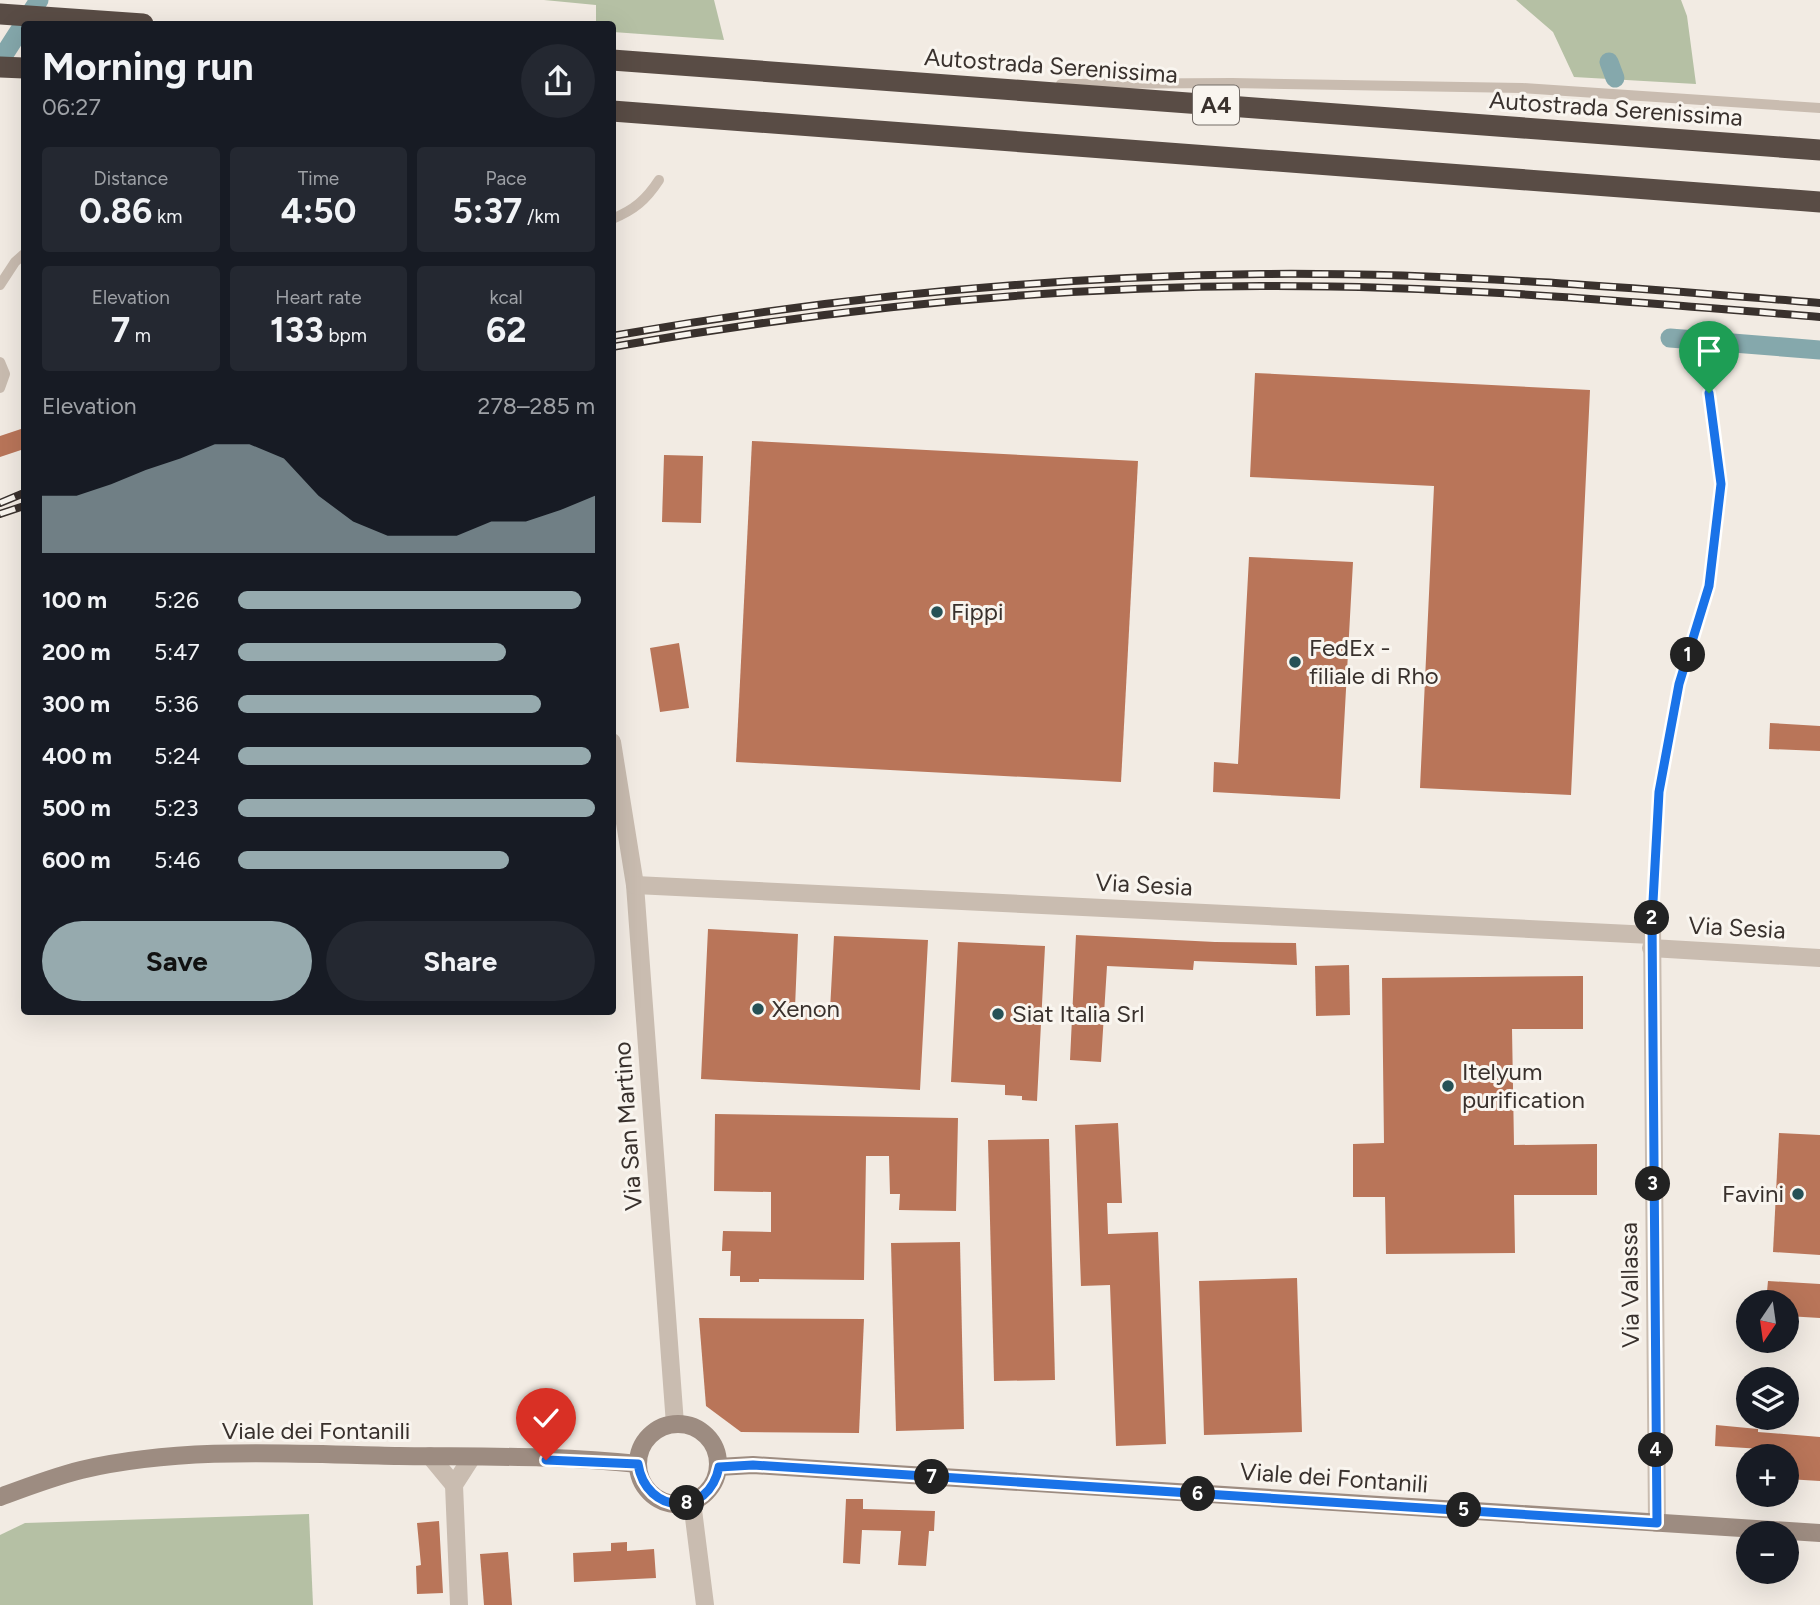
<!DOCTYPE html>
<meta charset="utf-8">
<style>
body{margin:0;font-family:Figtree,sans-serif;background:#242831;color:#f1f3f6;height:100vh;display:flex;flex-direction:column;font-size:26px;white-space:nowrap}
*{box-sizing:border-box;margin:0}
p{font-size:23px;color:#9ea1a6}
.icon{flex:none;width:38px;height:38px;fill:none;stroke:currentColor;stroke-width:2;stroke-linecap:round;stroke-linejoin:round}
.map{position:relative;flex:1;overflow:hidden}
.drawer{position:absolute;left:21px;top:21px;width:595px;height:994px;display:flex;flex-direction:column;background:#171b24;border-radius:7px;box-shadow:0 7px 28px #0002}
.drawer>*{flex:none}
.needle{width:46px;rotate:193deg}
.controls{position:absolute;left:1736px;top:1290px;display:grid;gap:14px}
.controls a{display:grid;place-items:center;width:63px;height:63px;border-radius:50%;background:#171b24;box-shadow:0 7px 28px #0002;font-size:35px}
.pin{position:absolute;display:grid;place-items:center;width:60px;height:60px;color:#fff;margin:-72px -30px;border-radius:50% 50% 50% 0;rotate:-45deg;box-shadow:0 0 7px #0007}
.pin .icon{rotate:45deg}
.km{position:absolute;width:35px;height:35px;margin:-18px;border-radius:50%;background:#222;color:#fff;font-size:19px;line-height:35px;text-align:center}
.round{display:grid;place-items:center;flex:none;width:74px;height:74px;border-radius:37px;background:#242831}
.head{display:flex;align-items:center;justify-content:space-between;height:119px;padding:0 21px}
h1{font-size:38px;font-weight:700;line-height:52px}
.stats{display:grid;grid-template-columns:repeat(3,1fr);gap:10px;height:119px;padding:7px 21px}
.stats div{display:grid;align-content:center;border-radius:7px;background:#242831;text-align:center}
.stats b{font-size:35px;font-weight:700}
.stats small{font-size:19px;font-weight:400}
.stats p{font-size:19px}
.chart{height:196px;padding:14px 21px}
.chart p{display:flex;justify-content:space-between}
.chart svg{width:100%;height:126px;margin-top:7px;fill:#96aaae;opacity:.7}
.action{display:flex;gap:14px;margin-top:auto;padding:14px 21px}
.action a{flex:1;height:80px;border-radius:42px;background:#96aaae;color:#111;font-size:28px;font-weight:700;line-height:80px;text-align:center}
.action a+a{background:#242831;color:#f1f3f6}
ul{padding:0 21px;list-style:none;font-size:23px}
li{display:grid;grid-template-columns:112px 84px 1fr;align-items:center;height:52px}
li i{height:18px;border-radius:9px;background:#96aaae}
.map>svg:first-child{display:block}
.green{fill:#b5c0a4}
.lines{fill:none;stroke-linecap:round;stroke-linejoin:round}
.canal{stroke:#85a8ac;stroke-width:19}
.building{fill:#b97559}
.service{stroke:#c9bcb0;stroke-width:10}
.minor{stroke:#c9bcb0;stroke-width:18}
.secondary{stroke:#9d8c81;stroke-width:18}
.motorway{stroke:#594c45;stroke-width:21}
.rail-casing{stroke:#39312d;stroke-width:8}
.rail{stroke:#f9f5ef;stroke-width:5;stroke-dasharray:16;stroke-linecap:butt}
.route-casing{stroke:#fff;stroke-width:14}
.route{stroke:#1a73e8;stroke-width:9}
.poi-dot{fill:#265156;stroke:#f9f5ef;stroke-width:2.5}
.labels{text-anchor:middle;stroke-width:6;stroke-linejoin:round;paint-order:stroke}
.shield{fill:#f9f5ef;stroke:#736c67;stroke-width:2}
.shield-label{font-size:23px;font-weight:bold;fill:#39312d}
.street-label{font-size:24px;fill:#39312d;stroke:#f9f5ef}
.poi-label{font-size:24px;fill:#39312d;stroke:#f9f5ef;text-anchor:start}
</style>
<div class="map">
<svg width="1820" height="1605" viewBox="0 0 1820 1605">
<rect width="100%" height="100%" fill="#f2ebe3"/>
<g class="green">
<path d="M544,0H714L724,40L613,32L612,24H596V5Z"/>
<path d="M1516,0H1681L1687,16L1696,84L1574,77L1553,32Z"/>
<path d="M309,1514L313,1605H0V1535L25,1523Z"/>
</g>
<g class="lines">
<g class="canal">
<path d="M0,61L39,0"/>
<path d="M1609,62L1615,78"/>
<path d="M1670,338L1820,350"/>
</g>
</g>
<g class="building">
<path d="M1255,373L1590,390L1571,795L1420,788L1434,486L1250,477Z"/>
<path d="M24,428V449L0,457V436Z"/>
<path d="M752,441L1138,461L1121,782L736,762Z"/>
<path d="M664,455L703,456L701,523L662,522Z"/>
<path d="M1249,557L1353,562L1340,799L1213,792L1214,762L1238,764Z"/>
<path d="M679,643L689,708L660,712L650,648Z"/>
<path d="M1770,723L1820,726V751L1769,749Z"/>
<path d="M708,929L798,934L795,1008L830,1010L834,936L928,940L920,1090L701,1079Z"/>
<path d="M1076,935L1215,942L1296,943L1297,965L1194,961L1193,970L1107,966L1101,1062L1070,1060Z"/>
<path d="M958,942L1045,946L1037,1101L1022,1100V1096L1005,1095V1085L951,1082Z"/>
<path d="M1349,965L1350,1015L1316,1016L1315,966Z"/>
<path d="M1583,976V1029H1512L1514,1145L1597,1144V1195H1514L1515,1253L1386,1254L1385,1197H1353V1144L1384,1143L1382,978Z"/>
<path d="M715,1114L958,1118L956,1211L899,1210L900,1194H890L889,1156H866L864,1280L759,1279V1282H740V1276H730L731,1251H722L723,1231L771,1232V1192L714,1191Z"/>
<path d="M1118,1123L1122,1203H1107L1108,1234L1158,1232L1166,1444L1116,1446L1110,1285L1081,1286L1075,1125Z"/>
<path d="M1779,1133L1820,1135V1255L1773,1252Z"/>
<path d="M1049,1139L1055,1380L994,1381L988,1140Z"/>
<path d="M960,1242L964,1429L896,1431L891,1243Z"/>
<path d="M1297,1278L1302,1432L1204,1435L1199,1281Z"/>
<path d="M1768,1281L1820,1284V1318L1787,1316V1302H1766Z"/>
<path d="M699,1318L864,1319L859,1433L741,1432L706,1406Z"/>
<path d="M1716,1425L1758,1429V1432L1820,1437V1481L1787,1479V1456H1777V1450L1715,1446Z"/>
<path d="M846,1499H863V1509L935,1511L934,1531H929L926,1566L898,1565L901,1531L862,1530L860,1564L843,1563Z"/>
<path d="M439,1521L443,1593L417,1594L416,1566L421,1565L417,1523Z"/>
<path d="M627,1542V1551L654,1549L656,1578L574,1582L573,1553L611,1551V1543Z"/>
<path d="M508,1552L512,1605H484L480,1554Z"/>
</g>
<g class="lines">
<g class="service">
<path d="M1061,84L1232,83L1522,88L1820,108"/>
<path d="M612,219C634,210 646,200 659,180"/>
<path d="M0,285L15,262L24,254"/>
<path d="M0,362L5,374L0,388"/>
<path d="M1652,920L1659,792L1679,684L1709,586L1721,484L1709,393"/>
</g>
<g class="minor">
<path d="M612,742L635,885L675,1424"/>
<path d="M635,885L1651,935"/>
<path d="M1652,920L1657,1523"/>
<path d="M1651,948L1820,958"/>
<path d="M430,1456L454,1485"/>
<path d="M692,1502L705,1605"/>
<path d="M459,1605L454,1485L472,1457"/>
</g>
<g class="secondary">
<circle cx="678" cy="1464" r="40"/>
<path d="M718,1467L753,1465L1820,1533"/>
<path d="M0,1497C27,1487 53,1477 81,1470C184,1446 293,1454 399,1456C477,1457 560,1455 638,1464"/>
</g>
<g class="motorway">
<path d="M0,14L143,24"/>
<path d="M612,60L1820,150"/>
<path d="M0,67L24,68"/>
<path d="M612,111L1820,202"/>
</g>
<g class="rail-casing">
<g id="rail">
<path d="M612,336C827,298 1043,277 1260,274C1447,272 1634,288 1820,303"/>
<path d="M612,347C827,309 1043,287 1261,286C1447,285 1634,302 1820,317"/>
<path d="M0,503L24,493"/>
<path d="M0,514L24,506"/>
</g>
</g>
<use href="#rail" class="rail"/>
</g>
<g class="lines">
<g class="route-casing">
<path id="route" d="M546,1460L638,1464C646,1515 709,1518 719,1467L753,1465L1657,1523L1652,920L1659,792L1679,684L1709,586L1721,484L1709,393"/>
</g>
<use href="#route" class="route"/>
</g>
<g class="poi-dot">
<circle cx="937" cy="612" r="7"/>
<circle cx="1295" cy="662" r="7"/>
<circle cx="758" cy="1009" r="7"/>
<circle cx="998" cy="1014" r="7"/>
<circle cx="1448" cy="1086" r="7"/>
<circle cx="1798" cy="1194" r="7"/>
</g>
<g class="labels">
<rect class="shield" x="1193" y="85.5" width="46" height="39" rx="5"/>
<g class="shield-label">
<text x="1216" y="113">A4</text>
</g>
<g class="street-label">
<text transform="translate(1051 66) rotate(4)" y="8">Autostrada Serenissima</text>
<text transform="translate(1616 109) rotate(4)" y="8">Autostrada Serenissima</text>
<text transform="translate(1144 885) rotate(3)" y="8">Via Sesia</text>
<text transform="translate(1737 928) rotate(3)" y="8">Via Sesia</text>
<text transform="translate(628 1126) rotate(-94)" y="8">Via San Martino</text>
<text transform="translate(1630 1285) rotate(-91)" y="8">Via Vallassa</text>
<text x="316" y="1439">Viale dei Fontanili</text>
<text transform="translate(1334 1478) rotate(4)" y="8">Viale dei Fontanili</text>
</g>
<g class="poi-label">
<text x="951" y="620">Fippi</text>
<text x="1309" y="656">FedEx -<tspan x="1309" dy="28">filiale di Rho</tspan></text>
<text x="772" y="1017">Xenon</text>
<text x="1012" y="1022">Siat Italia Srl</text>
<text x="1462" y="1080">Itelyum<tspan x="1462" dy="28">purification</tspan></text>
<text x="1784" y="1202" text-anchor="end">Favini</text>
</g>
</g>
</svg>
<div class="controls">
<a><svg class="needle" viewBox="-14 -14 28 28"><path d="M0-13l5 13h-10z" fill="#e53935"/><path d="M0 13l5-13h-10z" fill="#9ea1a6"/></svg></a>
<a><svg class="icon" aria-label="layers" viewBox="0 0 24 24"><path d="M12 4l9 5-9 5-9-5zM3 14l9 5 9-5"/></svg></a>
<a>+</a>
<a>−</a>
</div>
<div class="pin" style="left:1709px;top:393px;background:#1e9e55"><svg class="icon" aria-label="arrive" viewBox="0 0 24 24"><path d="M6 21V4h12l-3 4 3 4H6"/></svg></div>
<div class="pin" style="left:546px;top:1460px;background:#d93025"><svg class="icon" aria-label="check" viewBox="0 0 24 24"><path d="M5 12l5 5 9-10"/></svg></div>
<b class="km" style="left:1688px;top:655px">1</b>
<b class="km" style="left:1652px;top:918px">2</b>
<b class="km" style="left:1653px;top:1184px">3</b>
<b class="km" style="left:1656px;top:1450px">4</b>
<b class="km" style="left:1464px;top:1510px">5</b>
<b class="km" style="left:1198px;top:1494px">6</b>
<b class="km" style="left:932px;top:1477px">7</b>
<b class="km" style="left:687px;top:1503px">8</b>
<section class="drawer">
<div class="head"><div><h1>Morning run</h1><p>06:27</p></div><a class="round"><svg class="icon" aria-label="share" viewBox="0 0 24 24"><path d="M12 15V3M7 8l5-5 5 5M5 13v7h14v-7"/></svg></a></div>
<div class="stats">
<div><p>Distance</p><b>0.86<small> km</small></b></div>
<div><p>Time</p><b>4:50</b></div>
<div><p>Pace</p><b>5:37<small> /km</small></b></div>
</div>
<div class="stats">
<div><p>Elevation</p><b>7<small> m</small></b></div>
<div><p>Heart rate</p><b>133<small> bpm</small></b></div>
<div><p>kcal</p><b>62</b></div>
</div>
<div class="chart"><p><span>Elevation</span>278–285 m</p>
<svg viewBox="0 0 160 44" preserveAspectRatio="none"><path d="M0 44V24L10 24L20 20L30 15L40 11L50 6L60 6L70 11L80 24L90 33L100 38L110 38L120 38L130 33L140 33L150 29L160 24V44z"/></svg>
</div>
<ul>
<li><b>100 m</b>5:26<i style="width:96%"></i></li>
<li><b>200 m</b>5:47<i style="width:75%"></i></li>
<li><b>300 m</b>5:36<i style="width:85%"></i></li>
<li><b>400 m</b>5:24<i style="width:99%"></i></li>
<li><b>500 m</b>5:23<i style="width:100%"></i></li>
<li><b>600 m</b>5:46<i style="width:76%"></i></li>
</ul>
<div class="action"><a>Save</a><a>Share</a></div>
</section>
</div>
